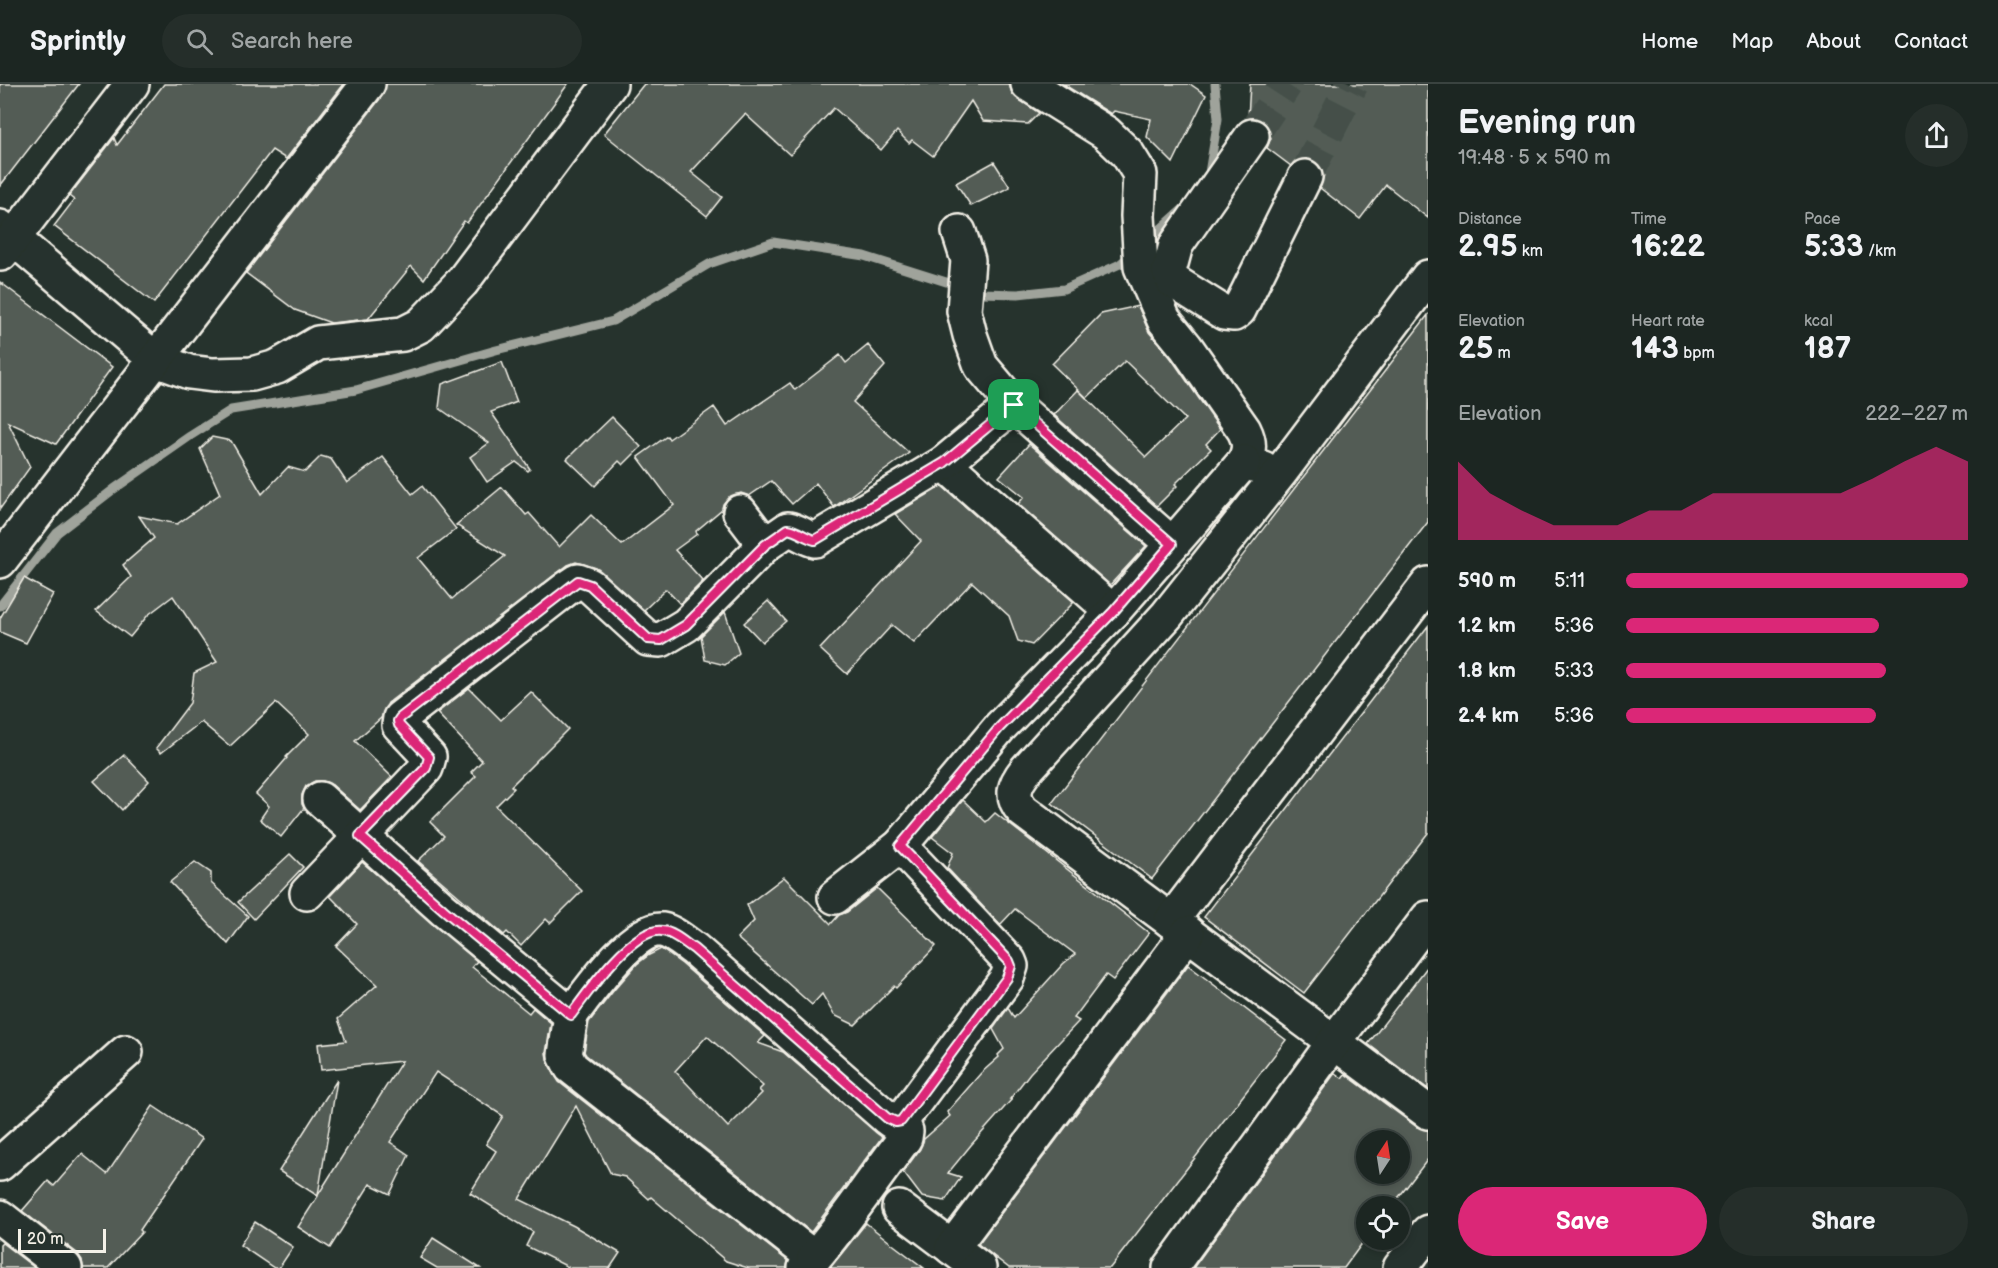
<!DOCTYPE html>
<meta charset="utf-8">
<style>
body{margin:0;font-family:"Balsamiq Sans",sans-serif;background:#252e2a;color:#f1f3f6;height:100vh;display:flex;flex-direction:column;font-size:22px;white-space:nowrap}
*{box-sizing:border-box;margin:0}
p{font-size:20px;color:#a0a5a5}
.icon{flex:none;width:33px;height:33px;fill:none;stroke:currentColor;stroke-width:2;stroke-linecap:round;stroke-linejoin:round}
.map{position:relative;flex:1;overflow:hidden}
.panel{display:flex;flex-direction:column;background:#1c2622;width:570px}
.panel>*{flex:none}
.needle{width:39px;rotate:12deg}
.controls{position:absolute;left:1356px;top:1046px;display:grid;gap:12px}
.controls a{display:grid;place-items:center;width:54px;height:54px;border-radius:50%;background:#1c2622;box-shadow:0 3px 9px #0003,0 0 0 2px #3a4340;font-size:30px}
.scale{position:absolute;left:18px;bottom:15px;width:88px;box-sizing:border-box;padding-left:6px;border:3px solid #f4f1e8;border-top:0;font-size:16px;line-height:21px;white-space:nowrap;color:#f4f1e8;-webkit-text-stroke:4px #26332d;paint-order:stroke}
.pin{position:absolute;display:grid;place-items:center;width:51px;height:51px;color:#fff;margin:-26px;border-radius:12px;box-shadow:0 3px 9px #0006}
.round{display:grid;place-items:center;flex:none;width:63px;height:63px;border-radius:32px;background:#252e2a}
.headline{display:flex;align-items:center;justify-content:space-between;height:102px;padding:0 30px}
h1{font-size:33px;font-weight:800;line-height:45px}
.metrics{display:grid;grid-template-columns:repeat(3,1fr);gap:9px;height:102px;padding:6px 30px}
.metrics div{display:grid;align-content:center}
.metrics b{font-size:30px;font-weight:800}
.metrics small{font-size:16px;font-weight:400}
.metrics p{font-size:16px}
.chart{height:168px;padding:12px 30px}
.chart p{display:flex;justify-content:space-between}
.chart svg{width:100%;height:108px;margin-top:6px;fill:#db2777;opacity:.7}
.cta{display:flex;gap:12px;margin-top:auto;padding:12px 30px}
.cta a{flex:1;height:69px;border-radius:36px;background:#db2777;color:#fff;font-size:24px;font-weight:800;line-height:69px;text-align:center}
.cta a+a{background:#252e2a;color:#f1f3f6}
ul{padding:0 30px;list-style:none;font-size:20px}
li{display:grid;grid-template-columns:96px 72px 1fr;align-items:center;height:45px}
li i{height:15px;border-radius:8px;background:#db2777}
header{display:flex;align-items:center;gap:36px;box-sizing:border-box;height:84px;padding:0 30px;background:#1c2622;border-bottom:2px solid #3a4340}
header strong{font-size:28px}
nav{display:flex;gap:33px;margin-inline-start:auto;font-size:21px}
.search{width:420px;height:54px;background:#252e2a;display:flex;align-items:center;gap:15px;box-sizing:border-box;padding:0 21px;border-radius:33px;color:#a0a5a5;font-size:22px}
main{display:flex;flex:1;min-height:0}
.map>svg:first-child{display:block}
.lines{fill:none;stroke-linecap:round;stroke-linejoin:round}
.stream{stroke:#9fa39b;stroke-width:9}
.building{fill:#525c55;stroke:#f4f1e8;stroke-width:1.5;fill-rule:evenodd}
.minor-tunnel{stroke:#455049;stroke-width:33;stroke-dasharray:33 16;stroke-linecap:butt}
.minor-casing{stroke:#f4f1e8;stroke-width:38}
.minor{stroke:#26332d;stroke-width:33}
.route-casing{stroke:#fff;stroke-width:12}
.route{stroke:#db2777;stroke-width:8}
</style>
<header>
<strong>Sprintly</strong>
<div class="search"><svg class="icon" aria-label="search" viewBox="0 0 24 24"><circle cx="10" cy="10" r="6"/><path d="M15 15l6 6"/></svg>Search here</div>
<nav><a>Home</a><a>Map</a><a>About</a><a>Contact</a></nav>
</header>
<main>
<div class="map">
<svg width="1428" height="1184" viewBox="0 0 1428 1184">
<rect width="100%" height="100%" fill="#26332d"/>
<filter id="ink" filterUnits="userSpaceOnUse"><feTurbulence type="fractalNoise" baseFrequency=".0167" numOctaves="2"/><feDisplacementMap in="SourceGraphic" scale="12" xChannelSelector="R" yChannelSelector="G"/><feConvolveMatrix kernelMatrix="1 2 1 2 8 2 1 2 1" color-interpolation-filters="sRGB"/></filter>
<g filter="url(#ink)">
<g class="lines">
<g class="stream">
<path d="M1205,94L1209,89L1218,35L1215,0"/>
<path d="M1148,156L1185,123"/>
<path d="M0,522L57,449L114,405L190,352L231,326L356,306L496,266L613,237L709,180L773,158L864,172L981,209L1018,210L1064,205L1120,180L1133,169"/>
</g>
</g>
<g class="building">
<path d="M0,0H79L0,102Z"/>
<path d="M164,0H344L286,75L272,66L154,219L54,142L74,116L69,112L114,54L117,61Z"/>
<path d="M386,0H568L467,139L464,137L424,195L411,182L368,235L331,239L295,226L246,189L383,11Z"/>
<path d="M644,0H1009L1012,9L1018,15L1039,29L1028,40L983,37L971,17L933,72L912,56L909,59L897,47L881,66L834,24L790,71L745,30L691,88L722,113L707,132L604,50Z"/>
<path d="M1063,0H1190L1206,11L1173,79L1147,53L1151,35L1114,27L1111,30Z"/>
<path d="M1250,0H1428V134L1386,101L1360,135L1320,104L1324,91L1321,83L1314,77L1303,74L1295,77L1291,82L1267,64L1271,54L1269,44L1262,36L1254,33L1248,34Z"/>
<path d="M994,78L1010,103L971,122L956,99Z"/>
<path d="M0,198L112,283L56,360L8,338L30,383L0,425Z"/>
<path d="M1138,222L1149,248L1171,274L1220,345L1206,360L1211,365L1175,400L1177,402L1157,422L1054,331L1078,306L1146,373L1185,335L1125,277L1087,314L1052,280L1101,230Z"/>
<path d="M1428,231V438L1152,795L1052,719Z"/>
<path d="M868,261L885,282L853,318L909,369L834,423L816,399L792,420L771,397L749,412L741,409L729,413L723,420L722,425L696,447L697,450L675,466L703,497L680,520L666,505L644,526L596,484L576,478L568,481L388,619L381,634L355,657L392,693L360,726L332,701L323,697H315L306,702L302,711V720L304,724L281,753L260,735L269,722L256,710L287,674L286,673L309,650L276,619L230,662L201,638L161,669L156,664L190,619L194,589L217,578L173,512L148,531L130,553L96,527L131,493L123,481L154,454L139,432L177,440L220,410L200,365L212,353L231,357L262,410L288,383L305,388L321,372L331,375L347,399L383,373L412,410L422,402L456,445L418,474L452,515L505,472L456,441L502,403L526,431L529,429L559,463L591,431L622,461L674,421L638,373L667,352L669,355L714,323L727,342L790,299L795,306L840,271L846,279Z"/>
<path d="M502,278L517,318L491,328L530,385L528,387L516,378L487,398L470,373L489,359L439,324L442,300Z"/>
<path d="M612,333L641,363L623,381L619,377L595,402L567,375L586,356L587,357Z"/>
<path d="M1029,360L1146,462L1110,501L1018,420L1024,413L999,393Z"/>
<path d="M942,402L1074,518L1032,561L1018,557L1009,532L972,498L914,559L892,541L847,590L820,565L921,457L895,430Z"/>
<path d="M24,494L53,510L26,559L0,548V534Z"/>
<path d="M768,517L786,537L762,558L744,539Z"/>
<path d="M725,528L739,569L725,581L705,576L701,552Z"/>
<path d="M1428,542V749L1304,909L1204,833Z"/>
<path d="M469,604L501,636L531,608L568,645L511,702L514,704L496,722L582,807L550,839L546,835L521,862L507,848L504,851L418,777L444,752L430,738L476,692L471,688L482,677L437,629Z"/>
<path d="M124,671L149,697L122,726L94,697Z"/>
<path d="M963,716L986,738L995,729L1149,849L1113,896L1106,891L1074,934L1079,937L1030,989L1010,1015H1012L971,1061L948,1089L961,1093L945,1117L922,1113L903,1088L920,1065L924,1055L950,1032L947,1028L981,989L999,973L998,971L1004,965L993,945L1008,924L1014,934L1063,880L1075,870L1015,825L1000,841L947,784L953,769L932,753Z"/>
<path d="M290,770L303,783L254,835L238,818Z"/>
<path d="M195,778L211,789V799L248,832L228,860L170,798Z"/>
<path d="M362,778L477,877L472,883L529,929L533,924L551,939L546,969L548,979L559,998L788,1177L787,1184H748L726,1177L651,1113L649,1115L625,1093L611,1090L576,1022L519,1115L574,1142L620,1169L610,1184H570L526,1162L533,1148L470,1109L496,1067L486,1060L503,1032L436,988L390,1058L409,1071L390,1110L370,1100L330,1164L298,1143L318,1112L279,1087L337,996L318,1111L402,977L321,986L318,960L346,957L338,935L377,901L336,862L357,840L330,812Z"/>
<path d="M784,793L831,840L839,831L847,828L877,804L936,862L896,904L894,902L855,941L834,931L822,910L812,921L737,854L754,837L747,821Z"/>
<path d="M661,865L682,880L765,952L758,959L783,968L882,1053L811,1148L586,971L584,968L589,938L614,906L637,880L649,871ZM707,952L763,1002L759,1006L762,1009L728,1043L675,987Z"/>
<path d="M1188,881L1286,956L1110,1184H1009L978,1160Z"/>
<path d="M1428,882V1005L1368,960Z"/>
<path d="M1335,989L1342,994L1345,990L1417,1043L1428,1046V1075L1392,1122H1366V1154L1344,1184H1193ZM1366,1056H1400V1089H1366Z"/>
<path d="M153,1022L202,1055L140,1146L142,1148L108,1184H83L82,1176L77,1169L22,1127L48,1097L54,1102L82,1070L107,1090Z"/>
<path d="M255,1138L293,1163L279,1184H274L240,1161Z"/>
<path d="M866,1139L891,1159L924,1184H830Z"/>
<path d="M433,1154L480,1184H437L420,1174Z"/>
<path d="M2,1159L35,1184H0V1161Z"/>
</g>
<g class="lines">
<g class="minor-tunnel">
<path d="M1252,52L1286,0"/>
<path d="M1305,93L1352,0"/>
</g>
<g class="minor-casing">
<g id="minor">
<path d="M1028,0L1106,49L1127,69L1140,90L1138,132L1141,183L1164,236L1186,263L1244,346C1250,358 1250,366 1244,378L1263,384"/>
<path d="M1252,52L1176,161L1169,187L1173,197L1224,229L1234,230L1239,226L1305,93"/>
<path d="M0,143L156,276L189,288L213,291L252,290L277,283L318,259L403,250L421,241L462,198L610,0"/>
<path d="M959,148L968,176L964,227L970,251L981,282L1014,321L1172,460"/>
<path d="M1,170L132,0"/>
<path d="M1428,193L1280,389L1167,531L1026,686C1014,701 1010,712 1023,727L1428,1028"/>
<path d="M944,379L1113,528"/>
<path d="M740,428L765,461"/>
<path d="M0,477L368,0"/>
<path d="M320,715L444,826L571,931C587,910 633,843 662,846C673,848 685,859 694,865L887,1034L891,1037H901L1007,894L1011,882L1009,877L900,762"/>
<path d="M307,809L426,684L429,673L399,641L400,634L566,505L578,497L589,501L648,555L661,556L686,541L765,461L788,445C799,447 805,454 815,456L944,379L1014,321"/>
<path d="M835,813L900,762L1000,643L1113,528L1244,378"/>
<path d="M1171,837L1428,500"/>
<path d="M571,931L565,971L571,983L814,1174L805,1184"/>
<path d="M0,1080L126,968"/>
<path d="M899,1124L979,1184"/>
<path d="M0,1133L65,1184"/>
<path d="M952,1164L1188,849"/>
<path d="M814,1174C847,1136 874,1094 905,1054L906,1047L901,1037"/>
<path d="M1170,1184L1334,958L1428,834"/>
<path d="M1400,1184L1428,1148"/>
</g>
</g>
<use href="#minor" class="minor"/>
</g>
</g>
<g class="lines" filter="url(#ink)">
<g class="route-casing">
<path id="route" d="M1014,321L1172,460L1113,528L1000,643L900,762L1009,877L1011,882L1007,894L901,1037L896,1038L887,1034L694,865C685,859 673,848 662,847C633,843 587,909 571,931L444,826L360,752L426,684L429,673L399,641L398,637L400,634L578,497L590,501L648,555L661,556L686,541L765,461L788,445C799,447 805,454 815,456L944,379Z"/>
</g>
<use href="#route" class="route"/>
</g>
</svg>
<div class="controls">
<a><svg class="needle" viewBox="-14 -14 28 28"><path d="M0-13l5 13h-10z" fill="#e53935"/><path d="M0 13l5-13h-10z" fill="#a0a5a5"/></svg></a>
<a><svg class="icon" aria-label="locate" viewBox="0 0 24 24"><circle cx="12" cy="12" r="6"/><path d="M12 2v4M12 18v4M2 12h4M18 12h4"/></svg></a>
</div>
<div class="scale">20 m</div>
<div class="pin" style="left:1014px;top:321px;background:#1e9e55"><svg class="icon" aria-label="arrive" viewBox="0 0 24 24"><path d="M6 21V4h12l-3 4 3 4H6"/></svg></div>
</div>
<section class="panel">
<div class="headline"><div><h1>Evening run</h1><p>19:48 · 5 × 590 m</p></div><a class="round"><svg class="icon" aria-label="share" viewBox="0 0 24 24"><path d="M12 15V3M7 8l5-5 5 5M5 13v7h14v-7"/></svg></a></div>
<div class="metrics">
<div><p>Distance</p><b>2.95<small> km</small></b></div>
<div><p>Time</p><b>16:22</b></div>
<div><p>Pace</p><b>5:33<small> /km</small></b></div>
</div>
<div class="metrics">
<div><p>Elevation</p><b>25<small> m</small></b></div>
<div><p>Heart rate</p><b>143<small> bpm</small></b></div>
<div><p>kcal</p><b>187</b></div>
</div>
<div class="chart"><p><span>Elevation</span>222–227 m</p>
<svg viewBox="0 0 160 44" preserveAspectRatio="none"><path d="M0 44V12L10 25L20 32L30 38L40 38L50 38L60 32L70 32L80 25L90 25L100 25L110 25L120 25L130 19L140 12L150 6L160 12V44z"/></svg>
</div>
<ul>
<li><b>590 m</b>5:11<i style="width:100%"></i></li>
<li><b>1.2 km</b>5:36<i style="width:74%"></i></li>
<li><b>1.8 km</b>5:33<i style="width:76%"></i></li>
<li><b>2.4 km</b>5:36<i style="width:73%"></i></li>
</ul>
<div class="cta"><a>Save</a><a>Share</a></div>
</section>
</main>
